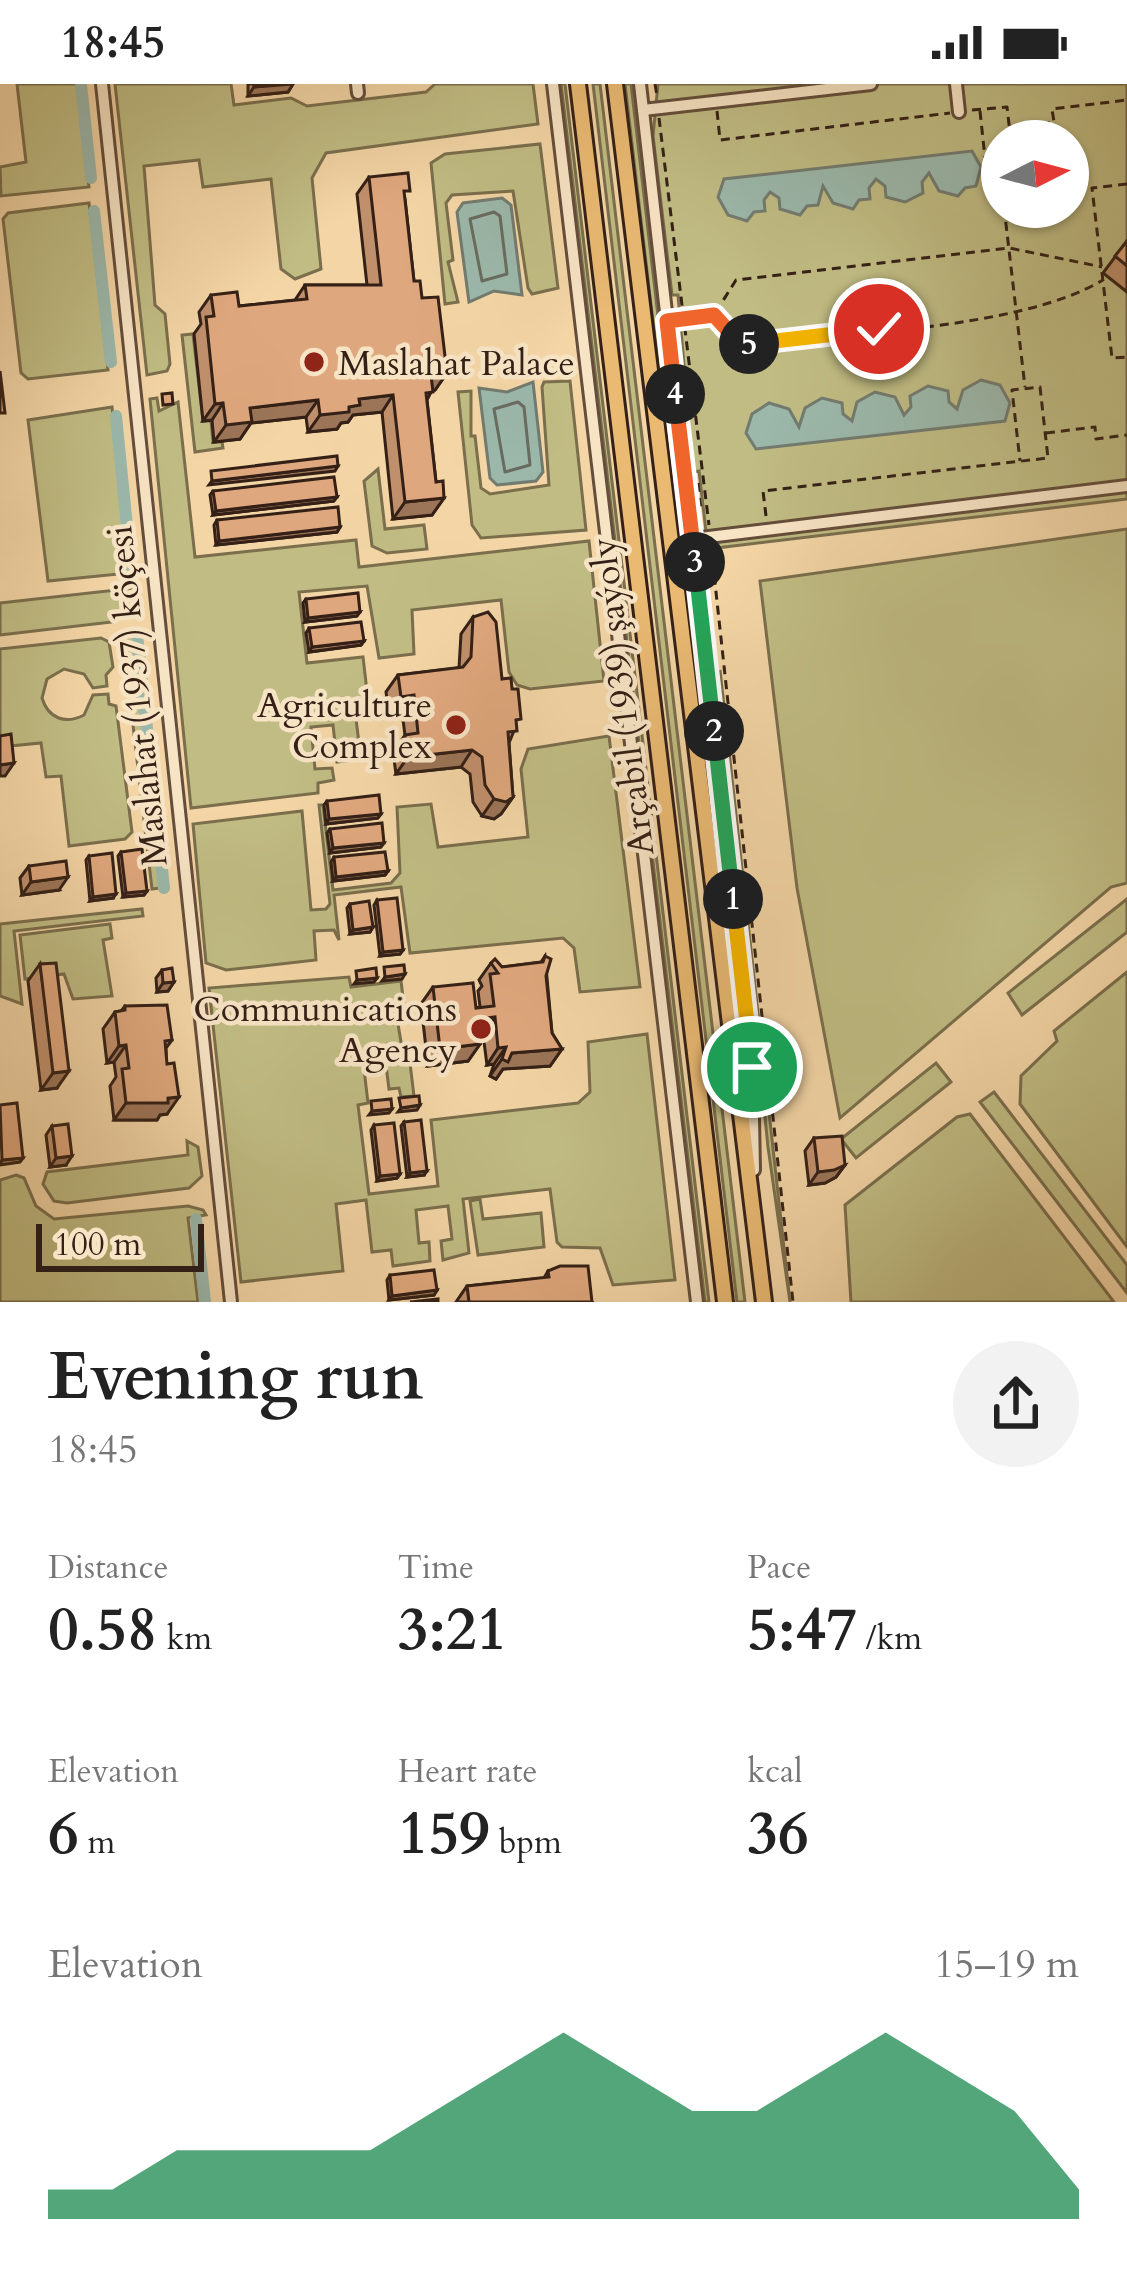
<!DOCTYPE html>
<meta charset="utf-8">
<style>
body{margin:0;font-family:Cardo,serif;background:#f2f2f2;color:#222;height:100vh;display:flex;flex-direction:column;font-size:45px;white-space:nowrap}
*{box-sizing:border-box;margin:0}
p{font-size:39px;color:#767676}
.icon{flex:none;width:66px;height:66px;fill:none;stroke:currentColor;stroke-width:2;stroke-linecap:round;stroke-linejoin:round}
.map{position:relative;height:1218px;overflow:hidden}
.sheet{display:flex;flex-direction:column;background:#fff;flex:1}
.sheet>*{flex:none}
.needle{width:78px;rotate:84deg}
.controls{position:absolute;left:981px;top:36px;display:grid;gap:24px}
.controls a{display:grid;place-items:center;width:108px;height:108px;border-radius:50%;background:#fff;box-shadow:0 3px 9px #0004;font-size:60px}
.scale{position:absolute;left:36px;bottom:30px;width:168px;box-sizing:border-box;padding-left:12px;border:6px solid #342016;border-top:0;font-size:33px;line-height:42px;white-space:nowrap;color:#342016;-webkit-text-stroke:9px #f7e4c5;paint-order:stroke}
.pin{position:absolute;display:grid;place-items:center;width:102px;height:102px;color:#fff;margin:-51px;border:6px solid #fff;border-radius:50%;box-shadow:0 3px 12px #0007}
.km{position:absolute;width:60px;height:60px;margin:-30px;border-radius:50%;background:#222;color:#fff;font-size:33px;line-height:60px;text-align:center}
.round{display:grid;place-items:center;flex:none;width:126px;height:126px;border-radius:63px;background:#f2f2f2}
.summary{display:flex;align-items:center;justify-content:space-between;height:204px;padding:0 48px}
h1{font-size:66px;font-weight:700;line-height:90px}
.stats{display:grid;grid-template-columns:repeat(3,1fr);gap:18px;height:204px;padding:12px 48px}
.stats div{display:grid;align-content:center}
.stats b{font-size:60px;font-weight:700}
.stats small{font-size:33px;font-weight:400}
.stats p{font-size:33px}
.chart{height:336px;padding:24px 48px}
.chart p{display:flex;justify-content:space-between}
.chart svg{width:100%;height:216px;margin-top:12px;fill:#0b8043;opacity:.7}
.status{display:flex;justify-content:space-between;align-items:center;height:84px;padding:0 60px;background:#fff;direction:ltr}
.status svg{height:33px;fill:currentColor}
.map>svg:first-child{display:block}
.green{fill:#c0bc83;stroke:#7a6e4c;stroke-width:3;fill-rule:evenodd}
.water{fill:#9bb8ab;stroke:#727b6f;stroke-width:3}
.lines{fill:none;stroke-linecap:round;stroke-linejoin:round}
.shore{stroke:#686c60;stroke-width:3}
.canal{stroke:#9bb8ab;stroke-width:12}
.minor-casing{stroke:#644d3a;stroke-width:16}
.major-casing{stroke:#342016;stroke-width:20}
.path{stroke:#342016;stroke-width:3;stroke-dasharray:9 6;stroke-linecap:butt}
.minor{stroke:#f7e4c5;stroke-width:10}
.major{stroke:#eaba73;stroke-width:14}
.wall{fill:#c0906c;stroke:#342016;stroke-width:3}
.shaded-wall{fill:#9c7558;stroke:#342016;stroke-width:3}
.building{fill:#dfa77d;stroke:#342016;stroke-width:3}
.split-1-casing{stroke:#fff;stroke-width:24}
.split-2-casing{stroke:#fff;stroke-width:24}
.split-3-casing{stroke:#fff;stroke-width:24}
.split-4-casing{stroke:#fff;stroke-width:24}
.split-5-casing{stroke:#fff;stroke-width:24}
.split-6-casing{stroke:#fff;stroke-width:24}
.split-1{stroke:#f5b400;stroke-width:15}
.split-2{stroke:#22a559;stroke-width:15}
.split-3{stroke:#22a559;stroke-width:15}
.split-4{stroke:#f0652b;stroke-width:15}
.split-5{stroke:#f0652b;stroke-width:15}
.split-6{stroke:#f5b400;stroke-width:15}
.poi-dot{fill:#8f2418;stroke:#f7e4c5;stroke-width:4.5}
.labels{text-anchor:middle;stroke-width:9;stroke-linejoin:round;paint-order:stroke}
.poi-label{font-size:36px;fill:#342016;stroke:#f7e4c5;text-anchor:end}
.street-label{font-size:36px;fill:#342016;stroke:#f7e4c5}
</style>
<div class="status"><b>18:45</b><svg viewBox="0 0 49 12"><path d="M0 12V9h3v3zM5 12V6h3v6zM10 12V3h3v9zM15 12V0h3v12zM26 1h20v11H26zM47 4h2v5h-2z"/></svg></div>
<div class="map">
<svg width="1127" height="1218" viewBox="0 0 1127 1218">
<rect width="100%" height="100%" fill="#f3d5a6"/>
<filter id="stains"><feTurbulence type="fractalNoise" baseFrequency=".00167" numOctaves="4"/><feColorMatrix values="0 0 0 0 .2 0 0 0 0 .09 0 0 0 0 .02 0 0 0 .5 -.17"/></filter>
<radialGradient id="worn" r=".72"><stop offset=".6" stop-color="#630" stop-opacity="0"/><stop offset="1" stop-color="#630" stop-opacity=".3"/></radialGradient>
<g class="green">
<path d="M17,0H77L89,103L1,112L0,83L26,78Z"/>
<path d="M115,0H231L234,21L291,14L307,22L426,8L435,0H533L538,40L326,69L312,94L321,185L295,195L281,185L271,95L203,103L199,76L144,82L155,221L165,230L170,280L167,287L147,291Z"/>
<path d="M561,0H565L709,1218H705Z"/>
<path d="M593,0H600L745,1218H737Z"/>
<path d="M625,0H631L724,799L719,800Z"/>
<path d="M658,0H1127V415L708,465L699,387L693,388L678,211H672L653,52ZM1002,57H1068V123H1002Z"/>
<path d="M540,60L558,204L532,210L528,204L513,107L452,111L446,119L453,176L448,178L458,218L445,220L431,79L445,70Z"/>
<path d="M89,119L108,286L28,295L21,289L3,135L8,129Z"/>
<path d="M193,250L203,337H211L213,358H222L223,364L195,368L182,251Z"/>
<path d="M570,297L586,446L481,454L472,441L458,308L471,307V352H475L481,404L490,410L549,401L542,303L544,298Z"/>
<path d="M157,314L159,327L178,318L195,473L356,456L359,483L589,457L604,597L530,605L517,601L509,588L501,516L412,526L414,570L379,574L367,502L299,508L307,579L363,573L370,633L356,635L361,675L337,678L333,641L311,643L315,685L332,684L334,696L318,699V709L191,724L150,315Z"/>
<path d="M112,323L129,489L48,497L28,336Z"/>
<path d="M378,385L385,445L424,441L427,465L387,469L372,462L364,397Z"/>
<path d="M1127,445V799L1111,803L840,1034L797,804L760,497Z"/>
<path d="M134,504L140,507L139,532L112,528V538L0,551V519Z"/>
<path d="M133,549L160,804L152,805L131,624L138,615L136,590L127,583L125,556Z"/>
<path d="M101,554L109,558L113,583L106,591L107,602L93,604L84,590L64,585L47,595L42,614C48,634 65,641 84,631L93,611L108,610L109,620L116,622L132,748L125,755L69,762L61,692L46,693L41,659L0,663V565Z"/>
<path d="M720,586L790,1218L768,1063Z"/>
<path d="M609,652L640,903L580,908L574,864L563,854L410,869L401,803L334,811L339,856L334,846L314,847L316,876L226,886L206,879L193,740L302,727L311,826L326,825L330,820L319,721H323L333,806L391,799L400,789L397,723L431,720L438,763L528,753L521,685L528,665Z"/>
<path d="M1127,815V848L1022,931L1008,909Z"/>
<path d="M142,825L143,832L14,847L22,920L0,912V840Z"/>
<path d="M110,840L112,854L103,856L112,912L73,915L64,890L25,895L20,851Z"/>
<path d="M1127,888V1163L1020,1020L1021,992L1057,957L1054,947Z"/>
<path d="M349,893L351,903L401,897L406,938L398,940L403,970L409,971L414,1012L401,1013L399,1004L389,1005L384,966L362,968L368,1019L358,1021L369,1110L438,1102L431,1036L578,1019L590,1008L588,958L647,950L675,1196L613,1201L600,1164L562,1163L557,1158L550,1105L463,1115L469,1169L443,1176L441,1157L452,1155L448,1122L416,1126L419,1159L429,1158L430,1177L393,1182L391,1166L372,1168L366,1116L336,1120L343,1187L241,1198L209,904Z"/>
<path d="M936,979L951,998L856,1074L841,1055Z"/>
<path d="M994,1008L1127,1181V1209L980,1018Z"/>
<path d="M970,1030L1114,1218H851L845,1121L957,1033Z"/>
<path d="M187,1057L198,1063L202,1092L189,1104L67,1119L54,1117L43,1100L47,1088L188,1071Z"/>
<path d="M16,1091L24,1094L36,1122L54,1135L188,1122L203,1126L206,1131L188,1134L198,1218H0V1096Z"/>
<path d="M480,1115L483,1135L541,1129L544,1163L478,1171L470,1117Z"/>
</g>
<g class="water">
<path d="M972,67L981,83L976,102L965,104L958,112L939,107L929,89L922,98L923,109L905,118L886,113L885,102L876,95L869,104L870,115L859,116L853,125L833,119L823,102L818,121L807,122L800,131L780,125L779,114L770,108L764,116L765,127L754,128L747,137L728,131L718,113L724,95Z"/>
<path d="M502,114L511,121L522,211L494,207L469,218L457,128L463,119Z"/>
<path d="M981,296L1000,301L1010,319L1005,337L756,365L746,349L752,330L769,319L789,325L799,343L805,324L822,314L842,319L843,330L852,337L857,318L875,308L895,313L904,331L911,323L910,312L928,302L948,307L949,318L957,325L963,306Z"/>
<path d="M533,298L543,388L536,397L497,401L490,394L479,304L507,308Z"/>
</g>
<g class="lines">
<g class="shore">
<path d="M494,128L500,132L507,190L482,197L470,135Z"/>
<path d="M518,318L524,323L530,381L505,388L494,325Z"/>
</g>
<g class="canal">
<path d="M81,0L91,94"/>
<path d="M94,127L111,278"/>
<path d="M116,332L131,483"/>
<path d="M137,551L164,804"/>
<path d="M196,1135L205,1218"/>
</g>
<g class="minor-casing">
<g id="minor">
<path d="M102,0L231,1218"/>
<path d="M357,0L358,9"/>
<path d="M553,0L697,1218"/>
<path d="M640,0L752,983L754,1086"/>
<path d="M956,0L959,28"/>
<path d="M643,26L871,0"/>
<path d="M692,455L1127,402"/>
</g>
</g>
<g class="major-casing">
<g id="major">
<path d="M578,0L725,1218"/>
<path d="M615,0L764,1218"/>
</g>
</g>
<g class="path">
<path d="M655,0L657,12"/>
<path d="M972,26L1007,23L1011,57"/>
<path d="M717,27L720,56L950,29"/>
<path d="M980,27L987,93L1002,91"/>
<path d="M659,34L709,441"/>
<path d="M1011,43L1054,38L1052,25L1127,16"/>
<path d="M1000,92L1002,106"/>
<path d="M1127,100L1092,104L1112,274L1127,273"/>
<path d="M1004,123L1025,303"/>
<path d="M714,231L741,261C842,249 1019,246 1103,196"/>
<path d="M687,234L714,231L736,196L1009,164L1102,183"/>
<path d="M1046,349L1095,343L1096,355L1127,351"/>
<path d="M698,399L700,421L705,420"/>
<path d="M766,432L763,407L1048,374L1040,303L1012,306L1020,377"/>
<path d="M711,462L793,1218"/>
</g>
<use href="#minor" class="minor"/>
<use href="#major" class="major"/>
</g>
<g class="wall">
<path d="M248,0H293L288,8L248,12Z"/>
<path d="M369,93L405,115L414,197L422,214L447,289L435,306H432L427,316L436,398L444,414L432,431L393,435L382,328L353,331L348,338L341,339L337,345L308,348L306,333L251,339L240,355L214,358L212,336L203,337L194,250L201,240L199,228L211,211L239,222L295,216L305,201H367L357,110Z"/>
<path d="M1127,157V208L1103,189Z"/>
<path d="M213,407L334,417L213,431L210,411Z"/>
<path d="M217,436L340,443L337,448L216,461L214,441Z"/>
<path d="M306,515L357,532L305,538L303,519Z"/>
<path d="M473,533L502,595L516,642L509,659L513,713L501,730L494,735L482,732L473,718L470,690L461,683L396,690L393,668L405,651L402,628L389,630L386,608L398,591L459,584L461,550Z"/>
<path d="M309,544L364,557L361,561L309,568L306,549Z"/>
<path d="M327,717L378,734L326,740L324,721Z"/>
<path d="M330,745L381,763L330,769L327,749Z"/>
<path d="M121,768L147,807L144,811L123,813L118,772Z"/>
<path d="M89,772L113,814L90,817L86,776Z"/>
<path d="M334,773L388,787L385,791L333,797L331,778Z"/>
<path d="M29,782L59,806L22,811L20,794Z"/>
<path d="M377,816L403,866L400,870L380,872L374,821Z"/>
<path d="M350,820L373,843L370,848L350,850L347,824Z"/>
<path d="M545,872L552,949L562,965L550,982L503,985L496,995L490,992L494,980L487,981L483,950H479L480,960L468,977L428,982L421,920L433,903L476,924L480,923L478,907L482,902L479,896L491,879L502,883L541,878Z"/>
<path d="M40,880L57,1004L41,1006L28,897Z"/>
<path d="M162,886L174,898L168,907L157,908L156,894Z"/>
<path d="M125,922L172,956L166,964L167,1030L160,1031L157,1036H114L110,1002L116,993L114,978L107,979L103,945L115,928L121,927Z"/>
<path d="M404,1038L424,1091L407,1093L401,1042Z"/>
<path d="M374,1041L400,1090L397,1094L377,1097L371,1046Z"/>
<path d="M52,1042L66,1081L50,1083L46,1051Z"/>
<path d="M814,1054L845,1081L836,1093L825,1099L809,1101L805,1067Z"/>
<path d="M548,1187L592,1218H456L467,1202L544,1194Z"/>
<path d="M390,1191L437,1206L434,1211L389,1216L387,1196Z"/>
</g>
<g class="shaded-wall">
<path d="M293,0L288,8L248,12L254,3Z"/>
<path d="M447,289L435,306L419,308L431,291Z"/>
<path d="M393,311L382,328L353,331L348,338L341,339L337,345L308,348L320,331L349,323L359,315Z"/>
<path d="M318,316L306,333L251,339L240,355L214,358L226,341L250,324Z"/>
<path d="M223,319L212,336L203,337L215,320Z"/>
<path d="M338,382L335,387L209,401L212,397Z"/>
<path d="M337,413L334,417L213,431L216,427Z"/>
<path d="M444,414L432,431L393,435L405,418Z"/>
<path d="M340,443L337,448L216,461L219,457Z"/>
<path d="M360,528L357,532L305,538L308,534Z"/>
<path d="M364,557L361,561L309,568L312,563Z"/>
<path d="M414,611L402,628L389,630L401,613Z"/>
<path d="M472,666L461,683L396,690L408,673Z"/>
<path d="M14,679L5,692H0V681Z"/>
<path d="M513,713L501,730L494,735L482,732L494,715Z"/>
<path d="M381,730L378,734L326,740L329,735Z"/>
<path d="M384,759L381,763L330,769L333,764Z"/>
<path d="M388,787L385,791L333,797L336,793Z"/>
<path d="M68,793L59,806L22,811L31,798Z"/>
<path d="M147,807L144,811L123,813L126,809Z"/>
<path d="M116,810L113,814L90,817L93,813Z"/>
<path d="M373,843L370,848L350,850L353,846Z"/>
<path d="M403,866L400,870L380,872L383,868Z"/>
<path d="M405,890L402,895L382,897L385,893Z"/>
<path d="M377,894L374,898L354,900L357,896Z"/>
<path d="M174,898L168,907L157,908L163,899Z"/>
<path d="M495,933L483,950L465,952L477,935Z"/>
<path d="M480,960L468,977L428,982L440,965Z"/>
<path d="M126,961L114,978L107,979L119,962Z"/>
<path d="M506,963L494,980L487,981L498,964Z"/>
<path d="M562,965L550,982L503,985L496,995L490,992L502,975L512,969Z"/>
<path d="M69,987L57,1004L41,1006L53,989Z"/>
<path d="M179,1013L167,1030L160,1031L157,1036H114L126,1019Z"/>
<path d="M420,1021L417,1026L398,1028L401,1024Z"/>
<path d="M392,1025L389,1029L369,1031L372,1027Z"/>
<path d="M72,1072L66,1081L50,1083L56,1074Z"/>
<path d="M23,1074L20,1078L0,1081L2,1076Z"/>
<path d="M845,1081L836,1093L825,1099L809,1101L818,1088Z"/>
<path d="M427,1087L424,1091L407,1093L410,1089Z"/>
<path d="M400,1090L397,1094L377,1097L380,1092Z"/>
<path d="M437,1206L434,1211L389,1216L392,1212Z"/>
</g>
<g class="building">
<path d="M254,0H284L254,3Z"/>
<path d="M408,89L410,107H404L414,197H420L422,214L438,213L447,289L431,291L433,308L426,309L436,398L443,397L444,414L405,418L393,311L359,315L360,321L349,323V328L320,331L318,316L250,324L252,338L226,341L223,319L215,320L206,233L214,232L211,211L237,208L239,222L307,215L305,201H381L369,93Z"/>
<path d="M1127,157V182L1115,172Z"/>
<path d="M0,287L5,329H0Z"/>
<path d="M172,309L173,320L163,321L162,310Z"/>
<path d="M337,372L338,382L212,397L211,387Z"/>
<path d="M334,393L337,413L216,427L213,407Z"/>
<path d="M338,423L340,443L219,457L217,436Z"/>
<path d="M358,509L360,528L308,534L306,515Z"/>
<path d="M488,528L496,538L502,595L511,594L512,605H518L521,635L516,636L517,647L508,648L513,713L506,718L494,715L485,701L482,673L472,666L408,673L405,651L418,649L414,611L401,613L398,591L463,583L471,573L473,533Z"/>
<path d="M361,538L364,557L312,563L309,544Z"/>
<path d="M11,650L14,679L0,681V652Z"/>
<path d="M379,711L381,730L329,735L327,717Z"/>
<path d="M382,739L384,759L333,764L330,745Z"/>
<path d="M142,765L147,807L126,809L121,768Z"/>
<path d="M385,768L388,787L336,793L334,773Z"/>
<path d="M112,769L116,810L93,813L89,772Z"/>
<path d="M66,777L68,793L31,798L29,782Z"/>
<path d="M397,814L403,866L383,868L377,816Z"/>
<path d="M369,817L373,843L353,846L350,820Z"/>
<path d="M545,872L551,875L546,892L552,949L562,965L512,969L508,978L502,975L506,963L498,964L495,933L477,935L480,960L440,965L433,903L473,899L476,924L494,922L490,890L498,889L491,879L495,875L502,883L543,878Z"/>
<path d="M56,879L69,987L53,989L40,880Z"/>
<path d="M404,881L405,890L385,893L384,883Z"/>
<path d="M172,884L174,898L163,899L162,886Z"/>
<path d="M376,884L377,894L357,896L356,887Z"/>
<path d="M167,921L172,956L165,957L167,980L174,979L179,1013L168,1014V1019H126L122,985L129,984L126,961L119,962L115,928L125,926V922Z"/>
<path d="M419,1012L420,1021L401,1024L399,1014Z"/>
<path d="M391,1015L392,1025L372,1027L371,1017Z"/>
<path d="M17,1019L23,1074L2,1076L0,1021Z"/>
<path d="M421,1036L427,1087L410,1089L404,1038Z"/>
<path d="M394,1039L400,1090L380,1092L374,1041Z"/>
<path d="M68,1040L72,1072L56,1074L52,1042Z"/>
<path d="M842,1052L845,1081L834,1086L818,1088L814,1054Z"/>
<path d="M560,1182H588L592,1218H469L467,1202L549,1193L548,1187Z"/>
<path d="M434,1186L437,1206L392,1212L390,1191Z"/>
<path d="M438,1215V1218H410Z"/>
</g>
<g class="lines">
<g class="split-1-casing">
<path id="split-1" d="M733,815L752,983"/>
</g>
<g class="split-2-casing">
<path id="split-2" d="M714,647L733,815"/>
</g>
<g class="split-3-casing">
<path id="split-3" d="M695,478L714,647"/>
</g>
<g class="split-4-casing">
<path id="split-4" d="M675,310L695,478"/>
</g>
<g class="split-5-casing">
<path id="split-5" d="M675,310L667,237L714,231L741,261L749,260"/>
</g>
<g class="split-6-casing">
<path id="split-6" d="M749,260L879,245"/>
</g>
<use href="#split-1" class="split-1"/>
<use href="#split-2" class="split-2"/>
<use href="#split-3" class="split-3"/>
<use href="#split-4" class="split-4"/>
<use href="#split-5" class="split-5"/>
<use href="#split-6" class="split-6"/>
</g>
<g class="poi-dot">
<circle cx="314" cy="278" r="12"/>
<circle cx="456" cy="641" r="12"/>
<circle cx="481" cy="945" r="12"/>
</g>
<g class="labels">
<g class="poi-label">
<text x="338" y="291" text-anchor="start">Maslahat Palace</text>
<text x="432" y="633">Agriculture<tspan x="432" dy="41">Complex</tspan></text>
<text x="457" y="937">Communications<tspan x="457" dy="41">Agency</tspan></text>
</g>
<g class="street-label">
<text transform="translate(136 612) rotate(-96)" y="13">Maslahat (1937) köçesi</text>
<text transform="translate(621 613) rotate(-97)" y="13">Arçabil (1939) şaýoly</text>
</g>
</g>
<rect width="100%" height="100%" filter="url(#stains)"/>
<rect width="100%" height="100%" fill="url(#worn)"/>
</svg>
<div class="controls">
<a><svg class="needle" viewBox="-14 -14 28 28"><path d="M0-13l5 13h-10z" fill="#e53935"/><path d="M0 13l5-13h-10z" fill="#767676"/></svg></a>
</div>
<div class="scale">100 m</div>
<div class="pin" style="left:752px;top:983px;background:#1e9e55"><svg class="icon" aria-label="arrive" viewBox="0 0 24 24"><path d="M6 21V4h12l-3 4 3 4H6"/></svg></div>
<div class="pin" style="left:879px;top:245px;background:#d93025"><svg class="icon" aria-label="check" viewBox="0 0 24 24"><path d="M5 12l5 5 9-10"/></svg></div>
<b class="km" style="left:733px;top:815px">1</b>
<b class="km" style="left:714px;top:647px">2</b>
<b class="km" style="left:695px;top:478px">3</b>
<b class="km" style="left:675px;top:310px">4</b>
<b class="km" style="left:749px;top:260px">5</b>
</div>
<section class="sheet">
<div class="summary"><div><h1>Evening run</h1><p>18:45</p></div><a class="round"><svg class="icon" aria-label="share" viewBox="0 0 24 24"><path d="M12 15V3M7 8l5-5 5 5M5 13v7h14v-7"/></svg></a></div>
<div class="stats">
<div><p>Distance</p><b>0.58<small> km</small></b></div>
<div><p>Time</p><b>3:21</b></div>
<div><p>Pace</p><b>5:47<small> /km</small></b></div>
</div>
<div class="stats">
<div><p>Elevation</p><b>6<small> m</small></b></div>
<div><p>Heart rate</p><b>159<small> bpm</small></b></div>
<div><p>kcal</p><b>36</b></div>
</div>
<div class="chart"><p><span>Elevation</span>15–19 m</p>
<svg viewBox="0 0 160 44" preserveAspectRatio="none"><path d="M0 44V38L10 38L20 30L30 30L40 30L50 30L60 22L70 14L80 6L90 14L100 22L110 22L120 14L130 6L140 14L150 22L160 38V44z"/></svg>
</div>
</section>
